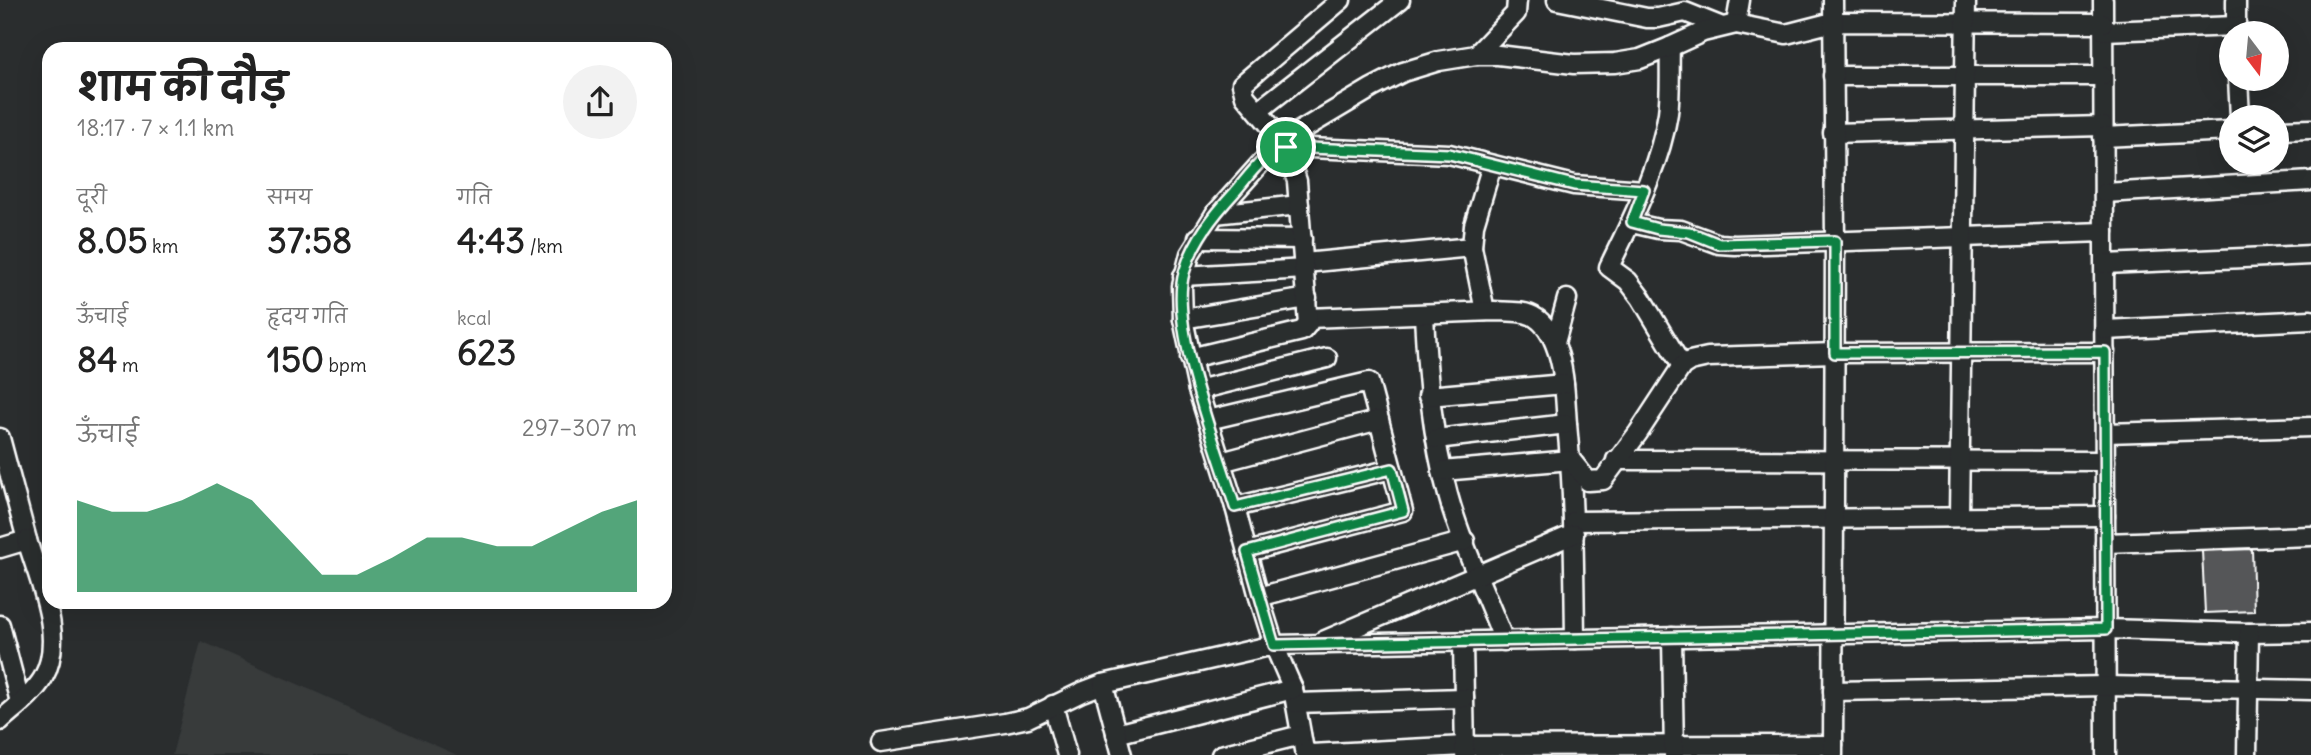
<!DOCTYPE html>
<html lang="hi">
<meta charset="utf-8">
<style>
body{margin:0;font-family:Delius,"Playpen Sans Deva",sans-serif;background:#f2f2f2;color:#222;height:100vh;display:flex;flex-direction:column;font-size:26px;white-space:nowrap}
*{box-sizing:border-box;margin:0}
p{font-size:23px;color:#767676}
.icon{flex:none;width:38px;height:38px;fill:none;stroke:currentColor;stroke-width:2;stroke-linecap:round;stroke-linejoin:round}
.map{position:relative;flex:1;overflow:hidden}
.sheet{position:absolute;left:42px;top:42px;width:630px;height:567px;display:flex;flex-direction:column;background:#fff;border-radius:21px;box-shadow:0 7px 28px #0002}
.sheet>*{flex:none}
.needle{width:46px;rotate:164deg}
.fabs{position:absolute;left:2219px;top:21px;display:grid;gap:14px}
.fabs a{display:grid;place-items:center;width:70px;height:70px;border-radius:50%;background:#fff;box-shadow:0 7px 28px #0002;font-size:35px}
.pin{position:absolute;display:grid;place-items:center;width:60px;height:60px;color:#fff;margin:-30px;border:4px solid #fff;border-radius:50%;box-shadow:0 2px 7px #0007}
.round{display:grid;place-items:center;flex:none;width:74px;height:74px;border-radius:37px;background:#f2f2f2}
.head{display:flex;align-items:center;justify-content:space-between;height:119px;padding:0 35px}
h1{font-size:38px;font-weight:700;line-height:52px}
.stats{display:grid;grid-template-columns:repeat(3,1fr);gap:10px;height:119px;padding:7px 35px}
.stats div{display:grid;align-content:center}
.stats b{font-size:35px;font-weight:700}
.stats small{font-size:19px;font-weight:400}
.stats p{font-size:19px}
.chart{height:196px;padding:14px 35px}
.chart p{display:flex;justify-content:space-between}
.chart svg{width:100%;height:126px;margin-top:7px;fill:#0b8043;opacity:.7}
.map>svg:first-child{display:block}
.built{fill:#373a3b}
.building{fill:#555758;stroke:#fff;stroke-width:2}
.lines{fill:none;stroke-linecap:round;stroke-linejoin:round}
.street-casing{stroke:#fff;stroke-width:23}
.street{stroke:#2a2d2e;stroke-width:18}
.route-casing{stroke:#fff;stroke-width:14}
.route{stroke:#0b8043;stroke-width:9}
</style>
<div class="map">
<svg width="2311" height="755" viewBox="0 0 2311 755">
<rect width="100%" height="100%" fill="#2a2d2e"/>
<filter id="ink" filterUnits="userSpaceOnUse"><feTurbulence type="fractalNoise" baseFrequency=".0143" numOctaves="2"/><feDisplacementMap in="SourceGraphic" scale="14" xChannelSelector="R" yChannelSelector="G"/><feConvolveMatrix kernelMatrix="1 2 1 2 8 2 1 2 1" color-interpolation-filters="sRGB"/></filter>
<g filter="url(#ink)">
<path class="built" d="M201,641L457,755H172Z"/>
<path class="building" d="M2252,549L2254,611L2205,613L2202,551Z"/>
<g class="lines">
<g class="street-casing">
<g id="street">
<path d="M1557,0L1647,18H1658L1685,12L1720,26"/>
<path d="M2103,0L2106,755"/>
<path d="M2236,0V33"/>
<path d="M1736,24L1740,0"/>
<path d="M2104,31L2236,26"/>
<path d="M1670,47C1669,69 1671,92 1668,113C1660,166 1632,219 1609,267L1628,281L1641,298L1682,366"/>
<path d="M1476,55L1516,13L1517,0"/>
<path d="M1833,76H2103"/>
<path d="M2238,79L2240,117"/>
<path d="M1258,111L1400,0"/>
<path d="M2277,130L2311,129"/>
<path d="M1833,133L2103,126"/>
<path d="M2103,137L2231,131"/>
<path d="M1283,141L1372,88L1403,72L1439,61L1476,55H1498L1574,64L1615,63L1640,59L1670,47L1703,32L1736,24L1786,34L1833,22L2103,23"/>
<path d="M1644,190L1574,185L1449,154L1286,147L1270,153L1215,214L1190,254L1182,286L1183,319L1198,390L1235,507L1259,597L1274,645L1293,689L1304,750L1311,754L1465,746L1833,745"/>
<path d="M2104,193L2311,181"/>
<path d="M1215,214L1299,205"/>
<path d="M1632,223L1658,229L1681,230L1719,244L1735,245L2104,232"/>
<path d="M1198,238L1302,239"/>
<path d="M1304,263L1472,247"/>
<path d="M2105,264L2311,255"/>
<path d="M1183,276L1305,269"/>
<path d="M1485,311L1472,247L1474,225L1492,165"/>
<path d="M1424,315C1427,376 1432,436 1448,495C1461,543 1486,594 1504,641"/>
<path d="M1308,318L1494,311C1507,312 1525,310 1536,318C1544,323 1552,335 1555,344C1565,369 1565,397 1567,424C1574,495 1574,567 1575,639"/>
<path d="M1183,319L1307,298"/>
<path d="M2105,330L2311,320"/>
<path d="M1555,343L1567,299"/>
<path d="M1190,358L1302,331L1308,324L1297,181L1283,141L1245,96L1242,84L1341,0"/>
<path d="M1198,390L1327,358"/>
<path d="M1428,396L1564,384"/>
<path d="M1208,420L1369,382L1403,511L1247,552"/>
<path d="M2105,433L2311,427"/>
<path d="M0,438L27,540L0,548"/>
<path d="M1436,439L1567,424"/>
<path d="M1616,460L2105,461"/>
<path d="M1221,462L1379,420"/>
<path d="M1442,471L1571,460L1588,481L1603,480L1638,433L1682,366L1690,361L1708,357L1835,353L2105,352"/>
<path d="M1235,507L1392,469"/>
<path d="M1959,516L1966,0"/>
<path d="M1574,521L2105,516"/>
<path d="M2105,543L2311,536"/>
<path d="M1259,597L1465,541"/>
<path d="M0,625L20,702"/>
<path d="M1672,637L1674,755"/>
<path d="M1323,641L1574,534"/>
<path d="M1463,642L1465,755"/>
<path d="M1833,691L2106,686L2311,690"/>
<path d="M1296,703L1464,698"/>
<path d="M1053,705L1067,755"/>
<path d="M0,721C14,708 33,695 43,678C66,638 39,581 27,540"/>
<path d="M1116,734L1293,689"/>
<path d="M881,742L1005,723L1028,718L1082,692L1103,684"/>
<path d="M1122,755L1103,684L1274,645L2106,629L2249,633L2311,632"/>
<path d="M1221,755L1301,735"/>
<path d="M1833,755L1835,241L1833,0"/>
<path d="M2247,755L2249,633"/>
</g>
</g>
<use href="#street" class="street"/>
</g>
</g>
<g class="lines" filter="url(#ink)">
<g class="route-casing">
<path id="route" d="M1286,147L1449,154L1574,185L1644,190L1632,222L1658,229L1689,232L1719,244L1835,241V353L2105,352L2106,629L1274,645L1247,552L1403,511L1392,469L1235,507C1218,451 1169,327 1184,273C1193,241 1213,216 1235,192C1249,176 1264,152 1286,147Z"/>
</g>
<use href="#route" class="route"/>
</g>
</svg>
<div class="fabs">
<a><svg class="needle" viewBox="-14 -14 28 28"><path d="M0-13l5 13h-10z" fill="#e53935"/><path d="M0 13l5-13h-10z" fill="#767676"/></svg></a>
<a><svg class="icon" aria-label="layers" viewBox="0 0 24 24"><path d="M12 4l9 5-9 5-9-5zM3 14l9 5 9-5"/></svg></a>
</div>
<div class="pin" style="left:1286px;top:147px;background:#1e9e55"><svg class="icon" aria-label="arrive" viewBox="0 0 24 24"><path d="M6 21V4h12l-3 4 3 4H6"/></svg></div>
<section class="sheet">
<div class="head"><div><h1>शाम की दौड़</h1><p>18:17 · 7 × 1.1 km</p></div><a class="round"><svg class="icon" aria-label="share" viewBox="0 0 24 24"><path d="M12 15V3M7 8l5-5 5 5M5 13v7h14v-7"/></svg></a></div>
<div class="stats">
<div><p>दूरी</p><b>8.05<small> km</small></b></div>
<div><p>समय</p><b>37:58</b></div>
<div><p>गति</p><b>4:43<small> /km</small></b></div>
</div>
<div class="stats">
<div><p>ऊँचाई</p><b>84<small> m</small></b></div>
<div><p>हृदय गति</p><b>150<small> bpm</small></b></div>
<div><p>kcal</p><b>623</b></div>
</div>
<div class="chart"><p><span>ऊँचाई</span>297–307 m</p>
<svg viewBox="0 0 160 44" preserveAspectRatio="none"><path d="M0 44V12L10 16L20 16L30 12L40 6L50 12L60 25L70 38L80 38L90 32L100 25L110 25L120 28L130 28L140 22L150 16L160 12V44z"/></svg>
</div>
</section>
</div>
